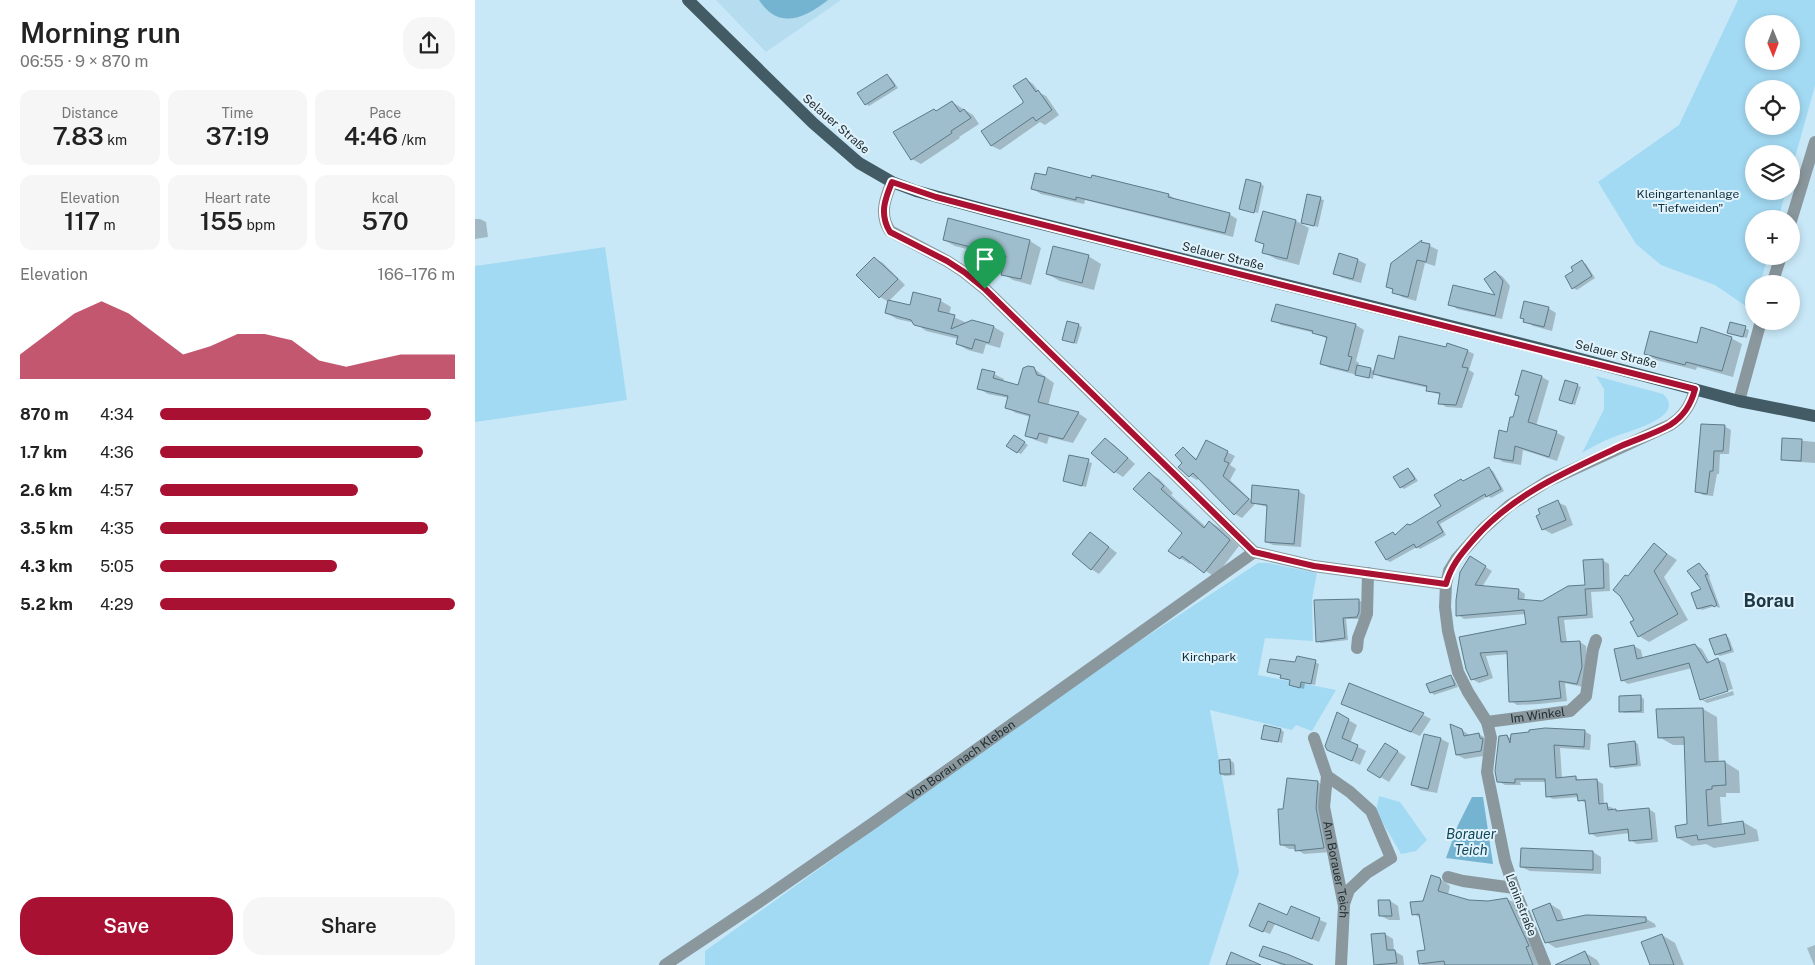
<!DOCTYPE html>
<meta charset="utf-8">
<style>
body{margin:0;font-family:"Public Sans",sans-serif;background:#f6f6f6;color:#222;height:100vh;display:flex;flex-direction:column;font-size:19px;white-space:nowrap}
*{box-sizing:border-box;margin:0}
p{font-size:16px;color:#767676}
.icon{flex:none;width:28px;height:28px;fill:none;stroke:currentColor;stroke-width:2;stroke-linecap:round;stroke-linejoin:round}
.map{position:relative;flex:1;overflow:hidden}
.sheet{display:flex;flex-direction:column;background:#fff;width:475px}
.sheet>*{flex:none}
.needle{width:32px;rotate:179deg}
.controls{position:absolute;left:1270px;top:15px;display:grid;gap:10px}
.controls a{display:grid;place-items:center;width:55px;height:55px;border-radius:50%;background:#fff;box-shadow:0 2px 8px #0003;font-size:25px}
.pin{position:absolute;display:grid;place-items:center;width:42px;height:42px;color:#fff;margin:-51px -21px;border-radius:50% 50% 50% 0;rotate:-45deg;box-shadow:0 0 5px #0007}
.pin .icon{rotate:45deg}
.round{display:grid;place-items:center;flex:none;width:52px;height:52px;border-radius:20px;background:#f6f6f6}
.head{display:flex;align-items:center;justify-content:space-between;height:85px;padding:0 20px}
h1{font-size:28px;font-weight:600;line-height:38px}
.metrics{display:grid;grid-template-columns:repeat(3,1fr);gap:8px;height:85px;padding:5px 20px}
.metrics div{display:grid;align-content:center;border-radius:12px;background:#f6f6f6;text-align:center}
.metrics b{font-size:25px;font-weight:600}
.metrics small{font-size:14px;font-weight:400}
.metrics p{font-size:14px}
.chart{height:140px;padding:10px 20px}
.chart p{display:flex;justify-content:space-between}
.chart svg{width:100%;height:90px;margin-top:5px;fill:#a91133;opacity:.7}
.action{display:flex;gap:10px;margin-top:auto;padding:10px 20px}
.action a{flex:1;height:58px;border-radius:20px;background:#a91133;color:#fff;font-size:20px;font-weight:600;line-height:58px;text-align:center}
.action a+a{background:#f6f6f6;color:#222}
ul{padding:0 20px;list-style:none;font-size:16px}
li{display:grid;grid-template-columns:80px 60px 1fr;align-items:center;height:38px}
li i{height:12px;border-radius:6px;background:#a91133}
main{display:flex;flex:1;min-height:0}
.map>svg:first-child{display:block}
.built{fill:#b5dcef}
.green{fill:#a3daf3;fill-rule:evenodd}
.water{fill:#75b4d0}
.shadow{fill:#0003}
.building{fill:#9fbecd;stroke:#5c7a87}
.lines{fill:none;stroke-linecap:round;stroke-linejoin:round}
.minor{stroke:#8a989e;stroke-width:12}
.major{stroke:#435b65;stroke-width:12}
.route-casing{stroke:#fff;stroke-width:10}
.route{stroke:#a91133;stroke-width:6}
.labels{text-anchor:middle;stroke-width:4;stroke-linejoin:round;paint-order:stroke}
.street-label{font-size:12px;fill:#222f34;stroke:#e0f3fc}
.park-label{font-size:12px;fill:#102f3b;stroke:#e0f3fc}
.water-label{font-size:14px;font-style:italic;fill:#0e4559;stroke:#e0f3fc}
.district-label{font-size:18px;font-weight:bold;fill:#1d3945;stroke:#e0f3fc}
</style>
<main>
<section class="sheet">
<div class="head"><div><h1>Morning run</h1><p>06:55 · 9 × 870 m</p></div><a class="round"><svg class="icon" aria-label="share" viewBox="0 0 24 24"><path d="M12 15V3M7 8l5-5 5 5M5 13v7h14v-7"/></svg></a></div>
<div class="metrics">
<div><p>Distance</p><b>7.83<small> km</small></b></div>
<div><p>Time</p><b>37:19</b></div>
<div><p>Pace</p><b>4:46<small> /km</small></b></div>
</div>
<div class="metrics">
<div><p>Elevation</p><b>117<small> m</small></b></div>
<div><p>Heart rate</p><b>155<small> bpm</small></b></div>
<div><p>kcal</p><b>570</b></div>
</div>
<div class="chart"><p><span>Elevation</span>166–176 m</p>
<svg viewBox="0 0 160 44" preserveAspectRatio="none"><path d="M0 44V32L10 22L20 12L30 6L40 12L50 22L60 32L70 28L80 22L90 22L100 25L110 35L120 38L130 35L140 32L150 32L160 32V44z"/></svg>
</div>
<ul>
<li><b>870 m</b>4:34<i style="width:92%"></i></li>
<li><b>1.7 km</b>4:36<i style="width:89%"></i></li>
<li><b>2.6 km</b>4:57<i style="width:67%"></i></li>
<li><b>3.5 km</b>4:35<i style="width:91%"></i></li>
<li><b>4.3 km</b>5:05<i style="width:60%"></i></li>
<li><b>5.2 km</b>4:29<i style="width:100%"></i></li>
</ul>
<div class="action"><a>Save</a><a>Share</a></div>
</section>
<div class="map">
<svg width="1340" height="965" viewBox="0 0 1340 965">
<rect width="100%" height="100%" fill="#c8e8f7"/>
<path class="built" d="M241,0H366L291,52Z"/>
<g class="green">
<path d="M1263,0H1340V86L1316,172V154H1279V191H1311L1303,219H1279V256H1293L1285,284H1279L1278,311L1240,285L1186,265L1161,244L1123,182L1204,125ZM1279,24H1316V61H1279ZM1279,89H1316V126H1279Z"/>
<path d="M130,247L152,400L0,422V266Z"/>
<path d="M1121,376L1188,394C1213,417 1153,431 1139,437C1128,441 1117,447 1107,453L1129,409V389Z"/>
<path d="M783,563H793L842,573L837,600L838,641L790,638L783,675L861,690L837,731L821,725L817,730L735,710L764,872L734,965H230V951L607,679Z"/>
<path d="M904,796L925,802L952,840L941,851L926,854L901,811Z"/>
</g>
<g class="water">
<path d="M284,0H353C329,19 303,30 284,0Z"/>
<path d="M997,797H1008L1018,864L971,858L983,825Z"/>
</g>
<g class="shadow">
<path d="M412,76L416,78L423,88L394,106L391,104Z"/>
<path d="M551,79L558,84L565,93L571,96L584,115L570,125L565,122L525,150L517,146L508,132L549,103Z"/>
<path d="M477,102L498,115L504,124L484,137L485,138L446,164L437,159L462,112Z"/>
<path d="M572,177L694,195L702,200L754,214L762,219L758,237L610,200L609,204L566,194L558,189Z"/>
<path d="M786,184L789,186L783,213L765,209Z"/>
<path d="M833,196L849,200L843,227L827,223Z"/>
<path d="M789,213L821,221L834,228L824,265L801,259L788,252L790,245L782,241Z"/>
<path d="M0,219H5L11,222L13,237L0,239Z"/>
<path d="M474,220L555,241L566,248L556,285L538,280L528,274L531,259L480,246L469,240Z"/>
<path d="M947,242L963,250L960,266L950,263L941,301L927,297L912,286L918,264Z"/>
<path d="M613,256L626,264L619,290L585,281L572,274Z"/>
<path d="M399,258L408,263L430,285L414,301L435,307L466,301L476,307L474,315L490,322L489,324L519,327L529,333L525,348L511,344L508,354L493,350L482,344L484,339L451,331L440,323L422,319L411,313L414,302L405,297L383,275Z"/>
<path d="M883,260L891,264L886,283L868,278L860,274Z"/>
<path d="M1107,262L1111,264L1120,278L1102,290L1098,288L1100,271Z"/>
<path d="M1021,272L1028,277L1035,286L1027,319L982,309L975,304L1023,297Z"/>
<path d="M802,306L881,325L889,330L881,361L884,363L883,366L900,371L920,360L971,349L973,344L993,351L999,354L994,370L999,373L987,408L971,407L965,403L966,395L953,391V388L906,377L899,373L898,379L855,368L846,364L853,339L840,333L806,325L798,320Z"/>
<path d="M1073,308L1081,313L1077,331L1058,326L1046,318Z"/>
<path d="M603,325L607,327L602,344L592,341Z"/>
<path d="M1270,328L1274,330L1272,338L1254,333Z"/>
<path d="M1256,338L1267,344L1258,377L1222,367L1221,370L1181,360L1170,353Z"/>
<path d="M558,368L579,383L573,406L603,413L612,419L598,443L574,437L572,444L560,440L551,435L556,417L541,413L531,407L534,398L513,394L503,388L519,374L529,379L528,382L544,386Z"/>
<path d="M1067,377L1074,381L1061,426L1082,433L1090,437L1082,461L1048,450L1046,465L1028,462L1021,457L1039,419L1046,397Z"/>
<path d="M1091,381L1106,387L1100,405L1089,401Z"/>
<path d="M1249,426L1256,430L1254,454H1245L1244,474H1242L1238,496L1228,495L1222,491Z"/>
<path d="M543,438L553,445L546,454L542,452Z"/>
<path d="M1308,439L1340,442V463L1311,461L1307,459Z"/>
<path d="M630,440L638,444L660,464L648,477L640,472L618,453Z"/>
<path d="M732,442L760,456L755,465L761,469L755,480L777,501L823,491L830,495L826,547L798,545L791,542L793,507L780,504L767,518L760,514L725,478L722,480L715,476L705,466L709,463L708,448L723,460Z"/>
<path d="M595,457L617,463L611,487L593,482Z"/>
<path d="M1014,469L1018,471L1029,491L1016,498L1013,496L965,524L971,535L945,549L942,547L915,562L912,560L918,533L922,535L968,507L989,482Z"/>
<path d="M933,470L937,472L943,481L929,489L926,487Z"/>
<path d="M674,473L684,479L698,493L696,495L731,527L735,522L745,528L764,546L740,577L717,562L715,564L705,558L708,532Z"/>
<path d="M1082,502L1091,506L1098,525L1077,534L1068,529Z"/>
<path d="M616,533L642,553L624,574L616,569Z"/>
<path d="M1179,545L1202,560L1189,577L1213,620L1174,642L1164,636L1154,577Z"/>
<path d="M996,558L1017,571L1007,587L1044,590L1050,594L1049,601L1067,602L1111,586L1127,560L1134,564L1135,591L1116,592L1118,618L1089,620L1092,643L1105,642L1111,646L1113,671L1108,687L1090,683L1092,701L1064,704L1042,705L1036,701L1033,654L1011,656L1018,678L1004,683L997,679L986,638L1053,625L1051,614L989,619L983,615Z"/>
<path d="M1224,564L1235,576L1234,577L1245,607L1244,608L1240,606L1227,610L1223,608L1228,590Z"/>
<path d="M883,600L887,602L886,619H871L873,640L846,643L842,641Z"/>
<path d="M1251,636L1254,638L1259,652L1245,656L1242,654Z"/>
<path d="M1220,645L1227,649L1235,663L1243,659L1250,663L1258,689L1229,697V700L1258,691L1259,695L1232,703L1226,699L1217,668L1153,684L1147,680L1159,646L1166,650L1168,659Z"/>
<path d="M840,662L844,664L840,685L830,683L829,689L819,686L816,680L811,679L807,677V676L794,671L821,663Z"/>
<path d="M975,677L979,679L983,687L959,695L956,692Z"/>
<path d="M875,685L948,715L956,719L945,736L876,708L868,703Z"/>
<path d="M1166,697L1169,699V713H1149L1146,711Z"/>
<path d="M1228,709L1242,717L1244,763L1250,762L1264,771L1265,793H1251V797H1245L1247,825L1268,822L1282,830L1284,841L1239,848L1231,844L1217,846L1203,838L1214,825L1210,745H1198L1184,737Z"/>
<path d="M863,714L882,725L875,743L891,751L885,765L853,749Z"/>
<path d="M806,730L809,732L807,743L788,738Z"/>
<path d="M987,730L996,736L1004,734L1012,739L1014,755L990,759L982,755Z"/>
<path d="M1109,731L1116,735L1115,750L1085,748L1087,778H1101L1107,781L1121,780L1128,784L1129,805L1138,808L1139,811L1144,812L1174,809L1180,813L1183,842L1162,844L1155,840V833L1122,837L1115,833L1112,803L1104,800V797L1078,799L1072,796L1071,782H1045L1046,785H1030L1023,781L1032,736L1037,739Z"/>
<path d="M966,739L974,743L962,793L946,790L938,785Z"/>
<path d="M1160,742L1163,744L1166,766L1140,769L1136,766Z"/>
<path d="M919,749L931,757L914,782L894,770Z"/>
<path d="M755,760L759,763L760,775L750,776L746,774L745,761Z"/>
<path d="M813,779L843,782L850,787L856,852L829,854L821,849H814L807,845Z"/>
<path d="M1118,852L1126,857V874L1055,871L1046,867Z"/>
<path d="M965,879L974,885L975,887L973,894L993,902H1013L1032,899L1042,904L1065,965H948L945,963L951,951L946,918L938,914L948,903Z"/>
<path d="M915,901L923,906L925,920H914L906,916Z"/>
<path d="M1075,904L1085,910L1089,920L1170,918L1180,924L1181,927L1081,948L1071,942Z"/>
<path d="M785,905L813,917L816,908L852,923L844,942L800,924L795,934L782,929Z"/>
<path d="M910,934L918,939L919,951L928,956L929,965H900Z"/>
<path d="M1187,935L1200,943L1209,965H1176Z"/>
<path d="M1340,945V965H1339L1332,948Z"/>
<path d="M1109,952L1122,960L1125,965H1091Z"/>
<path d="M786,956L835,965H806Z"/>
</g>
<g class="building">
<path d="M412,74L420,86L390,105L382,93Z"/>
<path d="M551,78L561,92L563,90L577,110L561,121L558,117L516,146L506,131L548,103V101L538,86Z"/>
<path d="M477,101L485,112L489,109L496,118L476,131L477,133L436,160L418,132L459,109L461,111Z"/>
<path d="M573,167L616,178L617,175L694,194L693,197L755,213L750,233L601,197V200L556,189L560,173L571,175Z"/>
<path d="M771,179L786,183L779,213L764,209Z"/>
<path d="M832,194L846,197L839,226L826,223Z"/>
<path d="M788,211L821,220L812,259L787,253L789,244L780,241Z"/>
<path d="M473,218L555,240L546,279L526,275L531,256L468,240Z"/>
<path d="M947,240L946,242L955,244L951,262L942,260L933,297L917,293L918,289L911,287L916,263Z"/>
<path d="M578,246L614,255L607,283L571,274Z"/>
<path d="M864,253L883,259L878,279L858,274Z"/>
<path d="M399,257L423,279L404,298L381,275Z"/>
<path d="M1107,260L1117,276L1097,289L1090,276L1098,271L1096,267Z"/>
<path d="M1020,271L1028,281L1020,316L973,305L978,285L1020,295L1009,279Z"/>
<path d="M438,292L466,299L463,311L480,315L476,329L497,320L519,326L514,343L500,339L497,349L481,344L483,336L439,325L436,320L410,313L413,300L435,305Z"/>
<path d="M1049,301L1074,307L1069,327L1048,322L1049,319L1045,318Z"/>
<path d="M801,304L881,324L873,356L877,357L873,371L845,364L852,337L837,333L838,331L796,321Z"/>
<path d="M592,321L604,324L599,343L587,340Z"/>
<path d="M1255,322L1271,326L1268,337L1252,333Z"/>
<path d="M1226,327L1257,337L1247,371L1211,362L1210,365L1169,354L1175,331L1222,343Z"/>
<path d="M924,336L971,347L972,343L993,350L987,367L993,368L981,405L963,404L965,393L951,391L952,386L898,374L903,355L919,359Z"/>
<path d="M882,365L896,368L894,378L880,375Z"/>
<path d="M553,366L559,367L562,375L570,377L563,402L604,412L588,439L564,433L562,439L550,436L555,415L530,408L533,396L502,389L507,369L520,372L518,378L543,385L548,368Z"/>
<path d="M1047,370L1067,376L1053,422L1082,431L1074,457L1040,446L1038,461L1019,458L1024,430L1032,432L1035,417H1038L1044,396L1040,395Z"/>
<path d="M1090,380L1103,384L1097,404L1084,400Z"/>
<path d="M1226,424L1250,425L1248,451H1239L1238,471H1235L1232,494L1220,492Z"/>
<path d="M539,435L550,442L542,453L531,446Z"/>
<path d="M630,438L653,458L639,473L616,453Z"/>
<path d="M1307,438L1327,439L1326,461L1306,460Z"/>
<path d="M731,440L753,451L749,461L754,463L748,476L774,499L759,515L718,473L714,477L703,467L707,463L700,455L708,447L721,460Z"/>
<path d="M594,455L614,459L607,486L588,481Z"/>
<path d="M1014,467L1026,489L1011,497L1010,494L962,522L968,532L941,548L939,544L911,560L900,542L918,532L920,535L932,524L935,525L966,506L959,495L986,479L988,481Z"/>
<path d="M933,468L940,479L925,488L918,477Z"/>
<path d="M674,472L689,486L686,489L729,528L734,521L755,540L729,573L707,556L705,559L693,551L707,533L658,489Z"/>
<path d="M777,485L824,490L819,544L790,542L792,505L776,503Z"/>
<path d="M1083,500L1091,520L1067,530L1061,516L1065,514L1063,509Z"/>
<path d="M615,532L634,547L616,570L597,554Z"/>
<path d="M1179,543L1192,554L1179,571L1203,614L1163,637L1155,622L1159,620L1145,596L1138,590L1150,575L1153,576Z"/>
<path d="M995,556L1011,566L1000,585L1044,589L1043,599L1067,601L1093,586L1110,585L1108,560L1128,559L1129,588L1110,589L1112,615L1083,617L1086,642L1105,641L1107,667L1102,684L1084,681L1086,698L1057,701L1034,702L1032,651L1005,653L1013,675L996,680L991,669L984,637L1051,624L1049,610L981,616V600L985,572Z"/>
<path d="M1224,563L1233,574L1230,575L1242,605L1239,607L1237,605L1222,609L1216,593L1226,589L1212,571Z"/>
<path d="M884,599V612L882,617L868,618L870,638L841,642L839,600Z"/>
<path d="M1251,634L1256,650L1240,655L1234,639Z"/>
<path d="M1220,644L1232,663L1243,658L1253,691L1225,700L1214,663L1146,681L1139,649L1159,645L1162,659Z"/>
<path d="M822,656L841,660L836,684L826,682L825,688L814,685L815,680L805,678L806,675L792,672L795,659L820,662Z"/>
<path d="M976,675L980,685L955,693L951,684Z"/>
<path d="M874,683L949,713L936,732L866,704Z"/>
<path d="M1166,695V711L1144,712V696Z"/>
<path d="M1228,708L1230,762L1250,761L1251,785L1237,786V789L1231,790L1233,826L1268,821L1270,834L1223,840L1222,835L1202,838L1200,826L1212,824L1209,737L1183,738L1181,709Z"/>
<path d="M862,712L874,719L867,738L883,745L877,761L852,750L850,746Z"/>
<path d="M975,724L987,729L989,736L1004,733L1005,738L1008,739L1006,751L981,755Z"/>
<path d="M789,725L806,729L803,742L786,739Z"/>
<path d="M1070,728L1110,730L1109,747L1079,745L1081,778L1101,776V780L1122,779L1124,804L1132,803L1133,810L1141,809V811L1174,808L1177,839L1154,841L1153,829L1114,834L1110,800L1103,801L1102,794L1071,797L1070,779H1040V783L1022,782L1020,771L1024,736L1032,735L1035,743L1036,734L1054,732V730Z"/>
<path d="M949,734L966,738L953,789L936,785Z"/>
<path d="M1160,741L1162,764L1135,767L1133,744Z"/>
<path d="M910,743L923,751L905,778L892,770Z"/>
<path d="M755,759L756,774H745L744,760Z"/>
<path d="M812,778L843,781L841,808L849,848L820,851V845H805L803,809H808Z"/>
<path d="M1046,848L1118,851V870L1045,867Z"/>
<path d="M956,875L965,878L966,881L963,891L994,900L1013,901L1032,898L1054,946L1051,947L1058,965H970L969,961L944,964L942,951L950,950L944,914L937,915L935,902L948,901Z"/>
<path d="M903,900H915L917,916H904Z"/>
<path d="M784,903L812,915L816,906L845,918L837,939L793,921L788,932L774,926Z"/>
<path d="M1075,903L1082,921L1111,915L1171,917V922L1070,943L1057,910Z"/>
<path d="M910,933L912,950H920L922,963L899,965L896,934Z"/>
<path d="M1187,934L1193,949L1199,965H1175L1172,957L1166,942Z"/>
<path d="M788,946L812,954L838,965H811L784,956Z"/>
<path d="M1110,951L1116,965H1080Z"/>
<path d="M756,952L786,965H751Z"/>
</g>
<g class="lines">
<g class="minor">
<path d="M417,182C410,198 404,215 415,231L472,261L489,272L510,289L779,552L839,566L971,584"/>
<path d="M1316,221L1340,142"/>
<path d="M1297,284L1306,256"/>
<path d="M1264,401L1286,321"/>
<path d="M882,648L883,638L892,614L893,573"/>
<path id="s1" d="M1012,722L1095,711L1111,696L1118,649L1121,640"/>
<path id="s2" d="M839,738L852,776L849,807L869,906L866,965"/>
<path d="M852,776L875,792L896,811L916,858L892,873L874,890L869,904"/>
<path d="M973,877L988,881L1039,888"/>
<path id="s3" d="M190,965L287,900L401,821L779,552"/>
<path d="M1070,965L1039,888L1030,861L1012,772L1016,738L1012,722L993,692L983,672L973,631L970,607L971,584L974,571L982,558L1008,529L1035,505L1073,481L1195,425C1209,416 1216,405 1220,389"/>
</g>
<path class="major" d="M213,0L338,123L384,163L417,182L441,191L515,211L1083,353L1264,401L1340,416"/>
</g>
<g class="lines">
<g class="route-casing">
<path id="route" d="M417,182L461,197L514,211L1220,389C1216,405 1209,416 1195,425C1179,434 1162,439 1146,446C1093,471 1038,494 999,539C987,553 976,565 971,584L839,566L779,552L510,289L489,272L472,261L415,232C404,214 410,199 417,182Z"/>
</g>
<use href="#route" class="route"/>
</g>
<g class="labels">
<g class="street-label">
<text transform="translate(361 124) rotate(41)" y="4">Selauer Straße</text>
<text transform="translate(748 256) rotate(14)" y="4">Selauer Straße</text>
<text transform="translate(1141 354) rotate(14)" y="4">Selauer Straße</text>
<text dy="4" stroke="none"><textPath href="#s1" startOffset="51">Im Winkel</textPath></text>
<text dy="4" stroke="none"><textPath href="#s3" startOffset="360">Von Borau nach Kleben</textPath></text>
<text dy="4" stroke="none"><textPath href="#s2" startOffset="135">Am Borauer Teich</textPath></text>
<text transform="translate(1046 905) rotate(69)" y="4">Leninstraße</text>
</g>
<g class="park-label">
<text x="1213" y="198">Kleingartenanlage<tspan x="1213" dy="14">"Tiefweiden"</tspan></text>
<text x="734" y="661">Kirchpark</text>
</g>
<g class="water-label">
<text x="996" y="839">Borauer<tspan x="996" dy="16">Teich</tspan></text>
</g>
<g class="district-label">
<text x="1294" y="607">Borau</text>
</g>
</g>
</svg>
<div class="controls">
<a><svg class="needle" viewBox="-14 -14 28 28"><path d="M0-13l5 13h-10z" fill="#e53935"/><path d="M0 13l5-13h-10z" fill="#767676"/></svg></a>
<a><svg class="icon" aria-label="locate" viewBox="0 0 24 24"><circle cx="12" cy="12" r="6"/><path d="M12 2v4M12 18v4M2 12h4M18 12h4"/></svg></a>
<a><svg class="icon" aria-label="layers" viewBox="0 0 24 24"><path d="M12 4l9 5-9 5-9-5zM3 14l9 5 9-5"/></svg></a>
<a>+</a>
<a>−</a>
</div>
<div class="pin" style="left:510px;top:289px;background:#1e9e55"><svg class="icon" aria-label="arrive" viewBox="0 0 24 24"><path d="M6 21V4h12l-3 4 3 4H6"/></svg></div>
</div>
</main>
